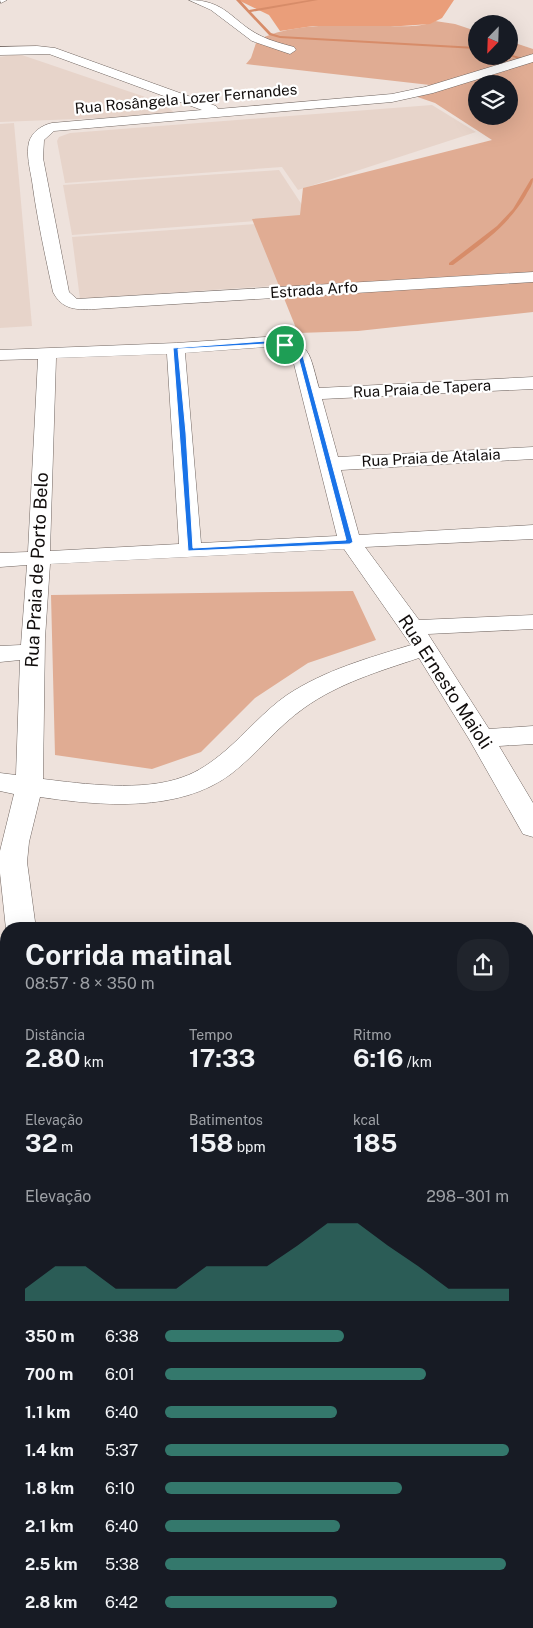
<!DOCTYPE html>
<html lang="pt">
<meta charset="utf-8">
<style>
body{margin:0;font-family:"Public Sans",sans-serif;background:#20242c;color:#f1f3f6;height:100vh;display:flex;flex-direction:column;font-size:19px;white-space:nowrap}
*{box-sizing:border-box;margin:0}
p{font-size:16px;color:#9ea1a6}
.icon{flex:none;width:28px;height:28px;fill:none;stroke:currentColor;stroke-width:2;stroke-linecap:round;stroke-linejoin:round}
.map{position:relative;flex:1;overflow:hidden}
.drawer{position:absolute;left:0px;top:922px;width:534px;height:706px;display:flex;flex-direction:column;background:#171b24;border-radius:20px 20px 0 0;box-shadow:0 5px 20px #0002}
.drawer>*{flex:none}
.needle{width:32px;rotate:203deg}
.buttons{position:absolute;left:468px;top:15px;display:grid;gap:10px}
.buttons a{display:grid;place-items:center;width:50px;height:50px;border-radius:50%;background:#171b24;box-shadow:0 5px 20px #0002;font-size:25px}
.pin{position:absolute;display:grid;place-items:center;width:42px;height:42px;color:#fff;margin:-21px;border:2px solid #fff;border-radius:50%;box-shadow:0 1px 5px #0007}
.round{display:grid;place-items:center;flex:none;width:52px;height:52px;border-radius:20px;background:#20242c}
.overview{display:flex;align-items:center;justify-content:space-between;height:85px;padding:0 25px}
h1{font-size:28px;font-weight:700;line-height:38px}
.metrics{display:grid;grid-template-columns:repeat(3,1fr);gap:8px;height:85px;padding:5px 25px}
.metrics div{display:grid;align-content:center}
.metrics b{font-size:25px;font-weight:700}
.metrics small{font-size:14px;font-weight:400}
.metrics p{font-size:14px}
.chart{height:140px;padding:10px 25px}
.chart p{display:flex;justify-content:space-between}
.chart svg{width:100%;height:90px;margin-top:5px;fill:#34786c;opacity:.7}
ul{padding:0 25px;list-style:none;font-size:16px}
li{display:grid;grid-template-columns:80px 60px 1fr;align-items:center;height:38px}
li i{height:12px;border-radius:6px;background:#34786c}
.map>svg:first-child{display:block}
.built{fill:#e7d4ca}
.green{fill:#e0ac93;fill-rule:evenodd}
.forest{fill:#ea9e7a}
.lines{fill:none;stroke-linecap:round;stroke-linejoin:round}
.stream{fill:#d78c69;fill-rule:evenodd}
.minor-casing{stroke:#716661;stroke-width:1}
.minor{fill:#fff;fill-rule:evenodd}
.route{fill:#1a73e8;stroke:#fff;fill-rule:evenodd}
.labels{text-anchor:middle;stroke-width:4.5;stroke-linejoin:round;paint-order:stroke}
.far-street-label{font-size:15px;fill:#100c0b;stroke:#fff}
.street-label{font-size:18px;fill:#100c0b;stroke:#fff}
</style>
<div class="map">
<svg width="533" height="1628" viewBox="0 0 533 1628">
<rect width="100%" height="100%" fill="#eee2dc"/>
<g class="built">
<path d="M19,54L160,102L178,115L0,122V57Z"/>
<path d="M432,105L476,132L298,190L282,167L65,183L57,141L59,137L70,133Z"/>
<path d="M14,123L32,326L0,328V124Z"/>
<path d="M279,170L310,217L72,235L63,185Z"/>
<path d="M311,220L345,281L80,299L72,237Z"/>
</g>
<g class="green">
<path d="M435,21L455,24L476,31V56H509V41L533,49V312L358,331L298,333L252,219L300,215L303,188L492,140L435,103L406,93L430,85L246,64L251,58L257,40C297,21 342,26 386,26C401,26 421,28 435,21ZM476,84H509V116H476Z"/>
<path d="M353,591L376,640L308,663L255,698L201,752L152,769L55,755L51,595Z"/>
</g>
<path class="forest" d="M238,0H454L442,18L430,24L401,26H313L280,31L269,15Z"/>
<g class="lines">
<g class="stream">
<path d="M236,0H240L249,10L309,0H318L251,12L271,33L280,36L476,47V49L280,38L269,35Z"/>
<path d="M509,54L533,61V63L509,56Z"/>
<path d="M533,178C533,185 529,189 526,195C508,226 481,244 453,265H449V263L497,226L513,209L531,179Z"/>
</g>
<g class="minor-casing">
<g id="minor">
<path d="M0,0H7L1,3Z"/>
<path d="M189,0C227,0 232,22 261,36C271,41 283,44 294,47L296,50L290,54L252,41L211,10Z"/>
<path d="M37,46L55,48L216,106L218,109L392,94L425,87L533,54V62L433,93L392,102L54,131L44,140L43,158L69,292L77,299L533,272V282L95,309C77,310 62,310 53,292C45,255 37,218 32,181C30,169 26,154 29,142C32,132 42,125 52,123L202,110L49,54L0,55V47Z"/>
<path d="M266,337C311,345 307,344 319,388L533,377V389L322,399L338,457L533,447V459L341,470L359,535L533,525V539L365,547L419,620L533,615V629L428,634L489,729L533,726V744L499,746L533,803V837L523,834L469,739L419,658C380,671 339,683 304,708C277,727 257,754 231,774C179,813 101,806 40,797L29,842L27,862L36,929H6L0,873V851L14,794L0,791V773L16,775L20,660L0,662V646L21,645L27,565L0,567V553L28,552L38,359L0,360V350L176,343ZM266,347L286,351L292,356L337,536L201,543L185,353ZM167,354L179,544L50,551L56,358ZM344,549L411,645C368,658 325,670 287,695C264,711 246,733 225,751C212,762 198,772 183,777C143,792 84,784 43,779L45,638L50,564Z"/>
<path d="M533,1299V1335L528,1336V1300Z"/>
<path d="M6,1420V1460L0,1461V1421Z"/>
<path d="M528,1551L533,1553V1609L528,1606Z"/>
<path d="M113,1622H157L159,1628H115Z"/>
</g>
</g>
<use href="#minor" class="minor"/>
</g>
<path class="route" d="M266,341C280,343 296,342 303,356L353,542L350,544L188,551L173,348ZM266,344C277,345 292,345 298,356L346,540L193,548L186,433L178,349Z"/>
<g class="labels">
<g class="far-street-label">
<text transform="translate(186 99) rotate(-5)" y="5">Rua Rosângela Lozer Fernandes</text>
<text transform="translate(314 290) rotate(-4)" y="5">Estrada Arfo</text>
<text transform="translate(422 389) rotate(-3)" y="5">Rua Praia de Tapera</text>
<text transform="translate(431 458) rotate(-3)" y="5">Rua Praia de Atalaia</text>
</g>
<g class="street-label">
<text transform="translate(37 570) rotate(-87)" y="6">Rua Praia de Porto Belo</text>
<text transform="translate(445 682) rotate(57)" y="6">Rua Ernesto Maioli</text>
</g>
</g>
</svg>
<div class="buttons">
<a><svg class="needle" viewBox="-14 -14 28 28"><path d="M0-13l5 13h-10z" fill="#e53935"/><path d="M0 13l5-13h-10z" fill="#9ea1a6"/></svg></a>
<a><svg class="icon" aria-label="layers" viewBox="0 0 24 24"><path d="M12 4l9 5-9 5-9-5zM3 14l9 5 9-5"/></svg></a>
</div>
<div class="pin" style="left:285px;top:345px;background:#1e9e55"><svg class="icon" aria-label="arrive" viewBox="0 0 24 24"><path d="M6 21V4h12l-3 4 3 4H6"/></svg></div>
<section class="drawer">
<div class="overview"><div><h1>Corrida matinal</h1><p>08:57 · 8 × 350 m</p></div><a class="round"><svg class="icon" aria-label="share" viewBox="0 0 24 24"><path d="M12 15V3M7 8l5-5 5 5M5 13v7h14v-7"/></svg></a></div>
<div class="metrics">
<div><p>Distância</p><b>2.80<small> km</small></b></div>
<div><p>Tempo</p><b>17:33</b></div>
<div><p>Ritmo</p><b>6:16<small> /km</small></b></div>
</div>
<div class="metrics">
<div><p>Elevação</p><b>32<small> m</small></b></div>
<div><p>Batimentos</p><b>158<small> bpm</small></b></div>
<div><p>kcal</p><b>185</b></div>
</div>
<div class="chart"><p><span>Elevação</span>298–301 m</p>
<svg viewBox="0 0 160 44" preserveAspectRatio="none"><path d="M0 44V38L10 27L20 27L30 38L40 38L50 38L60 27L70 27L80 27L90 17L100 6L110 6L120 17L130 27L140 38L150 38L160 38V44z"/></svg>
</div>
<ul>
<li><b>350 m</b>6:38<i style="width:52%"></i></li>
<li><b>700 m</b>6:01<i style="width:76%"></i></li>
<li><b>1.1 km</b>6:40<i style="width:50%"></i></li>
<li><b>1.4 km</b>5:37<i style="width:100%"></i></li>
<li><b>1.8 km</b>6:10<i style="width:69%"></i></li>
<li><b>2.1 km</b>6:40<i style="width:51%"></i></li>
<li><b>2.5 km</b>5:38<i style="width:99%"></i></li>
<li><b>2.8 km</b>6:42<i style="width:50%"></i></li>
</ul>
</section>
</div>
